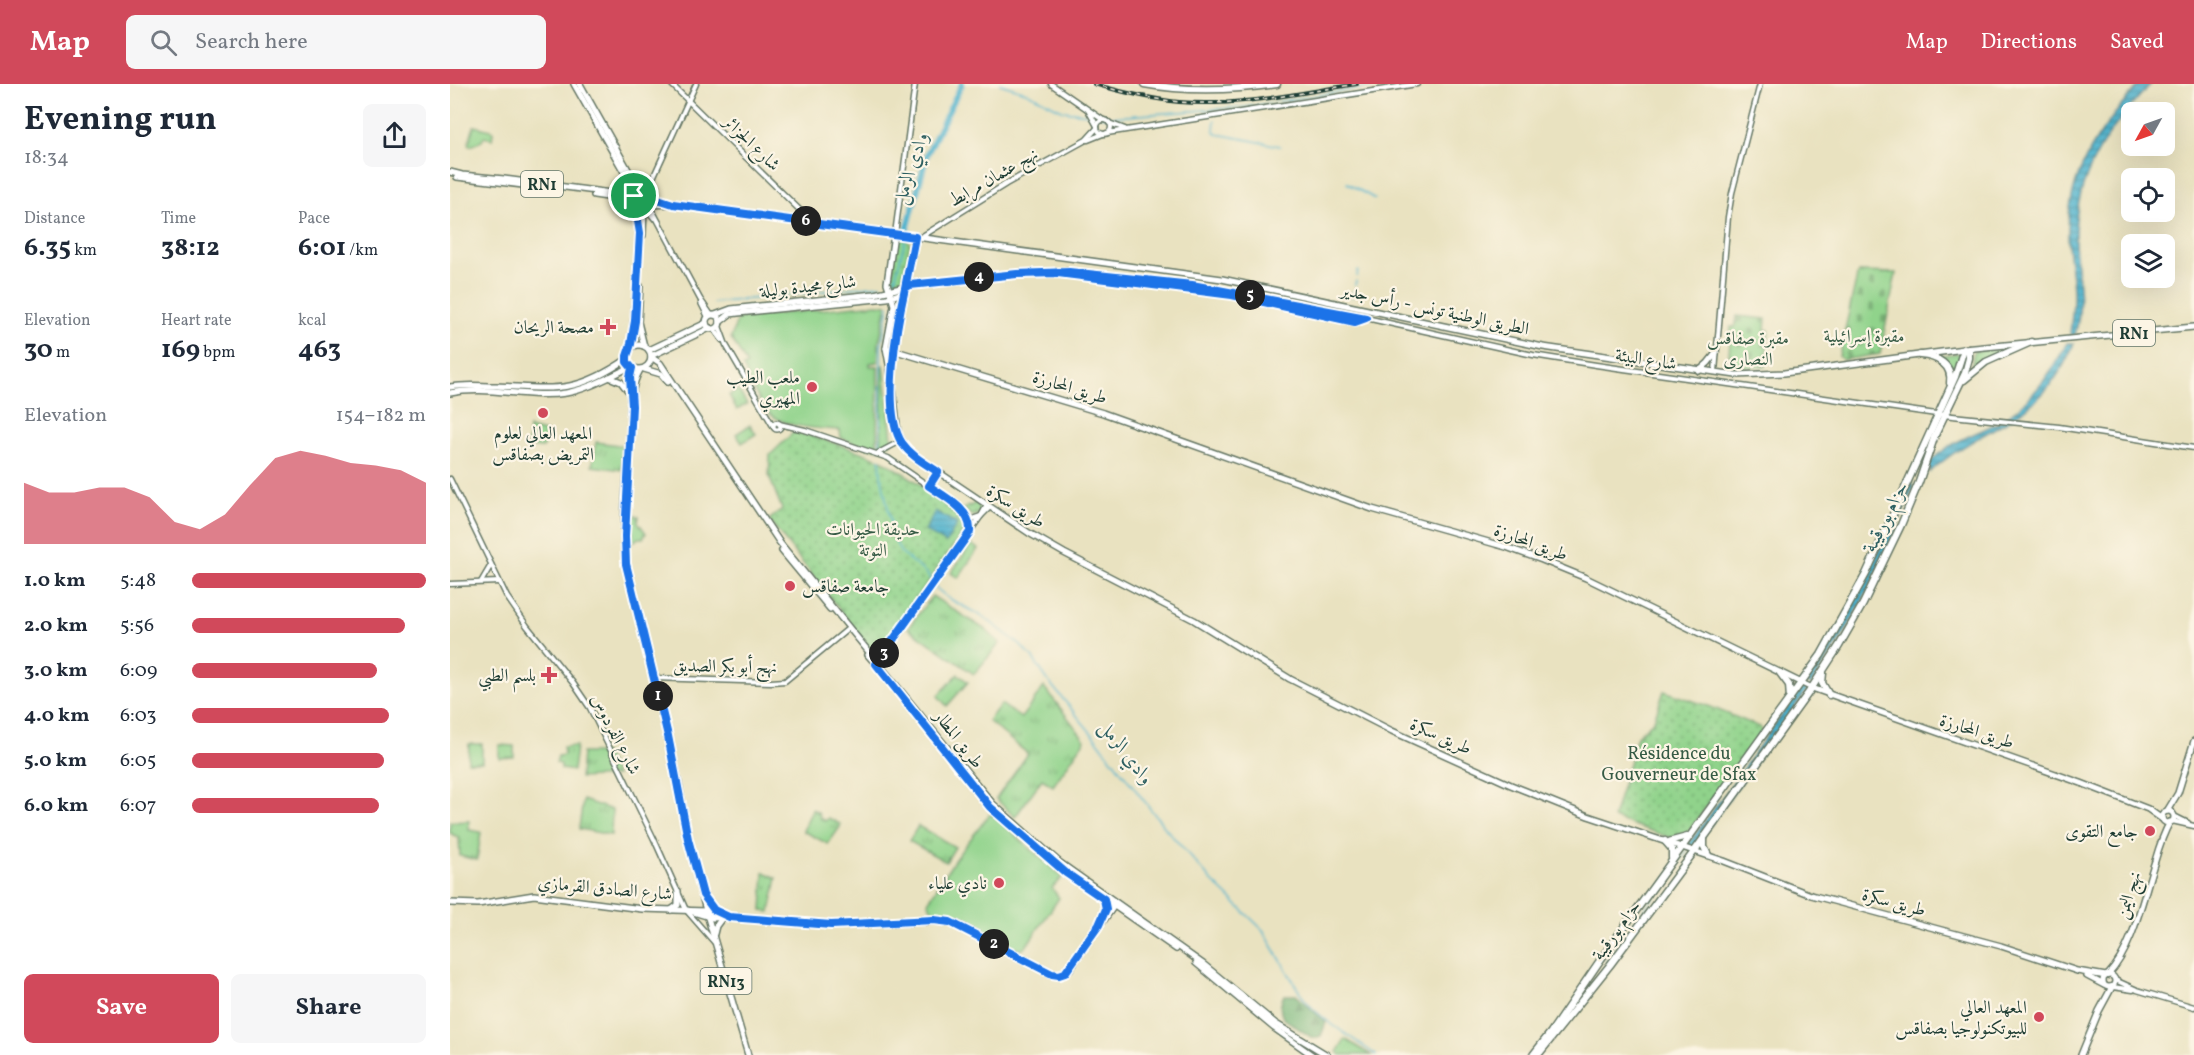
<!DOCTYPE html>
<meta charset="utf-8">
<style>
body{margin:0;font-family:Vollkorn,Amiri,serif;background:#f6f6f7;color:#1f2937;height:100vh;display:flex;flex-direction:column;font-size:22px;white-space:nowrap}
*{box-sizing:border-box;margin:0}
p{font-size:20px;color:#747a83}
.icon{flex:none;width:33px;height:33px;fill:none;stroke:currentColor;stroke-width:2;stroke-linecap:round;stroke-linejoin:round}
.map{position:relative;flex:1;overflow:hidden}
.details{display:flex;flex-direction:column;background:#fff;width:450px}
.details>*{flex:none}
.needle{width:39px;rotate:230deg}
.buttons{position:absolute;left:1671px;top:18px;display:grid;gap:12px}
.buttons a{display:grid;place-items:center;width:54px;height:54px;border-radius:9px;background:#fff;box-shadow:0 6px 24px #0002;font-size:30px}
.pin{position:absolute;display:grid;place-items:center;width:51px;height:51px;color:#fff;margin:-26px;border:3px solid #fff;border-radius:50%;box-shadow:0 2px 6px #0007}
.km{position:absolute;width:30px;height:30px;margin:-15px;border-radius:50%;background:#222;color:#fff;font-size:16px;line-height:30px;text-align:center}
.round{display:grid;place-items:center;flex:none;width:63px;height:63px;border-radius:9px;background:#f6f6f7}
.headline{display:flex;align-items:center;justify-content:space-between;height:102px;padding:0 24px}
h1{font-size:33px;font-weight:700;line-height:45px}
.stats{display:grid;grid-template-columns:repeat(3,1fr);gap:9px;height:102px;padding:6px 24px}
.stats div{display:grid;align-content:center}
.stats b{font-size:26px;font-weight:700}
.stats small{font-size:16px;font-weight:400}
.stats p{font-size:16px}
.chart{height:168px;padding:12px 24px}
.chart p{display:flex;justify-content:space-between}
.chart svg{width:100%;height:108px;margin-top:6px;fill:#d1495b;opacity:.7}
.primary-button{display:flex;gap:12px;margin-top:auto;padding:12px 24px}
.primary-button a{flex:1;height:69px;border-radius:9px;background:#d1495b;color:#fff;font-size:24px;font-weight:700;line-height:69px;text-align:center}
.primary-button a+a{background:#f6f6f7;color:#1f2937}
ul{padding:0 24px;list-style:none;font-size:20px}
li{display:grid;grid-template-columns:96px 72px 1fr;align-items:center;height:45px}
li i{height:15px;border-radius:8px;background:#d1495b}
header{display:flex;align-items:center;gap:36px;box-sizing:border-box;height:84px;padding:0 30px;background:#d1495b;color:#fff}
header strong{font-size:28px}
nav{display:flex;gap:33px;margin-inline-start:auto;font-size:21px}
.search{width:420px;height:54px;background:#f6f6f7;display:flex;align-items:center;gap:15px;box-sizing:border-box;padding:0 21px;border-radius:9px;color:#747a83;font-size:22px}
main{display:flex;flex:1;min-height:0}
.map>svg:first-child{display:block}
.grass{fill:url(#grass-tufts);stroke:#588860;stroke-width:1.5}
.forest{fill:url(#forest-firs);stroke:#4a7956;stroke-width:1.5}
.cemetery{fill:url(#cemetery-stones);stroke:#588860;stroke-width:1.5}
.park{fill:url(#park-dots);stroke:#588860;stroke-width:1.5}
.garden{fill:#90d38b;stroke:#588860;stroke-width:1.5}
.water{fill:url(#water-rules);stroke:#387881;stroke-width:1.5}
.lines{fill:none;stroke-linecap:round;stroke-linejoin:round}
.stream{stroke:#50b3ce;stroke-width:1.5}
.river{stroke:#50b3ce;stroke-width:6}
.minor-casing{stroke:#667765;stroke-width:7}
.major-casing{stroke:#667765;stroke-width:8}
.highway-casing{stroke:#667765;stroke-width:9}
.minor{stroke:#fff;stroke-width:4}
.major{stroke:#fff;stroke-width:5}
.highway{stroke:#fff;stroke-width:6}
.rail-casing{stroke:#1f3d34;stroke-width:4}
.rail{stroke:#fcf5e5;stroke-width:1.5;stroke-dasharray:4.5;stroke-linecap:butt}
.route-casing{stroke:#fff;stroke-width:12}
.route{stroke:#1a73e8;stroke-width:8}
.poi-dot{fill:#d1495b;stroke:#fcf5e5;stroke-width:2}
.labels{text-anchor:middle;stroke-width:4.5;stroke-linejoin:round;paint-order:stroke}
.shield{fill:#fcf5e5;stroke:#617469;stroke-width:1.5}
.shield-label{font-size:16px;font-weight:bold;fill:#1f3d34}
.street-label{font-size:18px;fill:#1f3d34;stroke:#fcf5e5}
.poi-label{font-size:18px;fill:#1f3d34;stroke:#fcf5e5;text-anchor:end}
.park-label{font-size:18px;fill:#365b45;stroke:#fcf5e5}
.water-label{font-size:20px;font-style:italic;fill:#2e6062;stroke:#fcf5e5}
</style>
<header>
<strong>Map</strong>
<div class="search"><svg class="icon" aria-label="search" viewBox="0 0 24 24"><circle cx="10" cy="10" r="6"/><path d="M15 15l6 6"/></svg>Search here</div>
<nav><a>Map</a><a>Directions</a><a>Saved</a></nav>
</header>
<main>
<section class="details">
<div class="headline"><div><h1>Evening run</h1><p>18:34</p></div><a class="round"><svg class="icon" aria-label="share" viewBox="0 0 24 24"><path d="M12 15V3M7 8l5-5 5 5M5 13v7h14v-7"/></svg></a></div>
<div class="stats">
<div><p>Distance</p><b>6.35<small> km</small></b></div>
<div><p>Time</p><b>38:12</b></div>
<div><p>Pace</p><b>6:01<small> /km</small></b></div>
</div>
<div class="stats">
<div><p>Elevation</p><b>30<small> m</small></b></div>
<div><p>Heart rate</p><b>169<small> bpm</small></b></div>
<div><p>kcal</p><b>463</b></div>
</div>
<div class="chart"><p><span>Elevation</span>154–182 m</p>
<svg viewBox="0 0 160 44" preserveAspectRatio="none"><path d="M0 44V19L10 23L20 23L30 21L40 21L50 25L60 35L70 38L80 32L90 20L100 9L110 6L120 8L130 11L140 12L150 14L160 19V44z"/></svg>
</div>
<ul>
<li><b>1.0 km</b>5:48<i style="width:100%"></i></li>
<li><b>2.0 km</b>5:56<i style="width:91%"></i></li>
<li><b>3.0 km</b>6:09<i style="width:79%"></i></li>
<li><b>4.0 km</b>6:03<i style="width:84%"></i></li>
<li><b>5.0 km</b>6:05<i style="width:82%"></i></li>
<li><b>6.0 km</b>6:07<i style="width:80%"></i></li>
</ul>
<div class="primary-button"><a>Save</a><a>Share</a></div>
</section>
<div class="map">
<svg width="1744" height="971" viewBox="0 0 1744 971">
<defs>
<pattern id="grass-tufts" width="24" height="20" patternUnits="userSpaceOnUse" patternTransform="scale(1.5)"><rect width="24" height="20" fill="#90d38b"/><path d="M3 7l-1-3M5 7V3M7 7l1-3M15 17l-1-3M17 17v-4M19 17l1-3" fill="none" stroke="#75ac72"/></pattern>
<pattern id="forest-firs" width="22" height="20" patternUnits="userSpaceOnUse" patternTransform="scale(1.5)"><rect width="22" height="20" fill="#74b577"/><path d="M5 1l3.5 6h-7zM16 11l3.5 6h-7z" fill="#5f9462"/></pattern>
<pattern id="cemetery-stones" width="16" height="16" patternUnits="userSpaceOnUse" patternTransform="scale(1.5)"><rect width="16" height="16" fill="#90d38b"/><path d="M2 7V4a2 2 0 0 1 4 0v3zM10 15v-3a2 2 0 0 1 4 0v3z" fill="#75ac72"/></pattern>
<pattern id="park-dots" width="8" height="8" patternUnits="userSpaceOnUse" patternTransform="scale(1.5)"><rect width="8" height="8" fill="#90d38b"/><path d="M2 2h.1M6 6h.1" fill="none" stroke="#75ac72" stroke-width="1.8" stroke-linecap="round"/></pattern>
<pattern id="water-rules" width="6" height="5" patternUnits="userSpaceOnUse" patternTransform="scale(1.5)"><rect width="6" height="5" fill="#50b3ce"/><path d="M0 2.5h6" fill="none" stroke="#4293a8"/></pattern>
</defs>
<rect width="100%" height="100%" fill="#fcf5e5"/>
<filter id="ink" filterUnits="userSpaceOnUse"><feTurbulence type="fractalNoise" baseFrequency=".0167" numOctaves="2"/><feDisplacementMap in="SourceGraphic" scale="12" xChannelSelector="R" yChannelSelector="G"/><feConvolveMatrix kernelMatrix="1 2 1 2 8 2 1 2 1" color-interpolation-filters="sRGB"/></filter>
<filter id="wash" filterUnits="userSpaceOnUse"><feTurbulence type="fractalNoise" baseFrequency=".008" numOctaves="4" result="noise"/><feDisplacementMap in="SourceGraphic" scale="24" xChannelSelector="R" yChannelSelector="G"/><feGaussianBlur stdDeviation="1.35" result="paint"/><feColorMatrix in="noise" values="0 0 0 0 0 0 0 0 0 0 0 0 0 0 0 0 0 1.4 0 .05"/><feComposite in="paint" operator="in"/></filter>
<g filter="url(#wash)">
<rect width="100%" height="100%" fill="#e9e2c0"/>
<g class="grass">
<path d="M1559,264L1535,275L1521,284L1524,267Z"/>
<path d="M1508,269L1510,273L1502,289L1498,279L1490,272Z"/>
<path d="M79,344L98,349L93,364L78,363Z"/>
<path d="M146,358L175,362L172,386L142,382Z"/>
<path d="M482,512L536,546L550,559L524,590L458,544Z"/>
<path d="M508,590L518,598L497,622L488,612Z"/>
<path d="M594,603L635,656L603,702L592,695L565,733L546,715L578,670L538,637L551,620L571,634Z"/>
<path d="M19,660H32V678H18Z"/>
<path d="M49,661L64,662V673L49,674Z"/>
<path d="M126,662L123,687L111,685V680L106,679L108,672L114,671L113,663Z"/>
<path d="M132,669H155L166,692L130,694Z"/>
<path d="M133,716L162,726L161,751L129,745Z"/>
<path d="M362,725L369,729L370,734L375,737L378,734L390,740V743L378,760L353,747Z"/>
<path d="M19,737V746L31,748L27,776L10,772L9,754L0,749V738Z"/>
<path d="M468,742L505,763L496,778L459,757Z"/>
<path d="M314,788L327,794L320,828L312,827Z"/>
</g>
<path class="forest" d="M834,911H846L876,938L871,952L865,954L861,953L833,934C829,927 830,918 834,911Z"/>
<g class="cemetery">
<path d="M1408,188L1446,189L1430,270L1393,276L1389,272Z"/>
<path d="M1287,232L1316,235L1315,246H1319L1315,283L1278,284L1281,243H1285Z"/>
</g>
<g class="park">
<path d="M450,154L458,156L460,160L451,201L446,204L441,203L446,157Z"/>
<path d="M345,347C374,356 405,364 433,377C449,384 517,430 514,447L426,572L319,436L332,425L319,392L320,371Z"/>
<path d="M526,418L530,424V428L525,432L521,431L514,425L519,421L521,422Z"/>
<path d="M1214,607L1261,623L1310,643L1312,647L1239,747L1221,754L1163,734L1187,652L1204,636Z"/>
</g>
<g class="garden">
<path d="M24,42L41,46L43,49L42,55L34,53L32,57L21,62L18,61Z"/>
<path d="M427,220L437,221L429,258L428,278L420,279V282H428L427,365L418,364L391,354L390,346C369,344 334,345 318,328C307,317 301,298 293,283L297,281L281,254L288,234Z"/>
<path d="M434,281L442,355L440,360L431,365L432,282Z"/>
<path d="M288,306L297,320L287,326L279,311Z"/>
<path d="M300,341L306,350L292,359L286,350Z"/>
<path d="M183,430L189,433L188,438L196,449L193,454H188L185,457L182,456Z"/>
<path d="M521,460L528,465L508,494L501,489Z"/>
<path d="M539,731H543L612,793L602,804L609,814L575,864L569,866L508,835L484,829L478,818L505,775Z"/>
<path d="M895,955L921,971H891L887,968Z"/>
</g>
<g class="water">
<path d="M1690,0H1701C1659,44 1624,92 1625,156C1626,191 1635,214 1625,251H1620C1621,236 1624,221 1623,205C1622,188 1618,172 1618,155C1616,90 1649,46 1690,0Z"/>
<path d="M1617,259H1624C1592,340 1536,337 1480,388L1479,379C1500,357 1522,352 1547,339C1580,320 1600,291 1617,259Z"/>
<path d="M1462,398L1463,405L1421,501L1394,550L1361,601L1356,598L1400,525Z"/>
<path d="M485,427L507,440L496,459L475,447Z"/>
<path d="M1352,603L1358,605L1244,764L1237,762Z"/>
</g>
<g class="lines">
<g class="stream">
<path d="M550,0L576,8L614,27L640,30"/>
<path d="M650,32L662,33L795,23L938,0"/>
<path d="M765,36L764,46L767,50L830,62"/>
<path d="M897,99L925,115"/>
<path d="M907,192L908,187"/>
<path d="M905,201L906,197"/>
<path d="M443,203L455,156"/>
<path d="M902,213L903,207"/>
<path d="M263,219L431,201"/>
<path d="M430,365L431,262L439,222"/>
<path d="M430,375L431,391L439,429L445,457L451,469L477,490L486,504L498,514L535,534L569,560L582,573L599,598L647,656L716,745L761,796L813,846L852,912L863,925L880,939L926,971"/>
<path d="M1156,878L1237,767"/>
</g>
<path class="river" d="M457,146L477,70L512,0"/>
</g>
</g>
<g filter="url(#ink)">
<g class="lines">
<g class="minor-casing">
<g id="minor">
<path d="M221,0L362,138"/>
<path d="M601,0L653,36"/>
<path d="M638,26L647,42"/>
<circle cx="654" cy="43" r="7"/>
<path d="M659,39L675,45"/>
<path d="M657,49L967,0"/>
<path d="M638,56L653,50"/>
<path d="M197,107L246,0"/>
<path d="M200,122L250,215L261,231"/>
<path d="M196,124L204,134"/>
<path d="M445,150L465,0"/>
<path d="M471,153L556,100L636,56L647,44"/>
<path d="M611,190L739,204L782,211L905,238L914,235"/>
<path d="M455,203L460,201L567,190L616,187L742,201L916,234L1083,271L1146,281L1493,331L1609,343L1744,364"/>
<path d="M251,219L258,233"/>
<path d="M269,242L276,261L323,342"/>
<path d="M264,245L272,256"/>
<path d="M1265,288L1278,133L1282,109L1310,0"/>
<circle cx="327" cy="342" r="3.5"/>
<path d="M329,340L355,346L438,374L509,423L520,438V448"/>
<path d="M428,369L451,357"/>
<path d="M0,395L57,513L77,542L123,599L140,624L204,755L236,826L264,858"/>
<path d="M479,402L488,388"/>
<path d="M516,432L522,435L531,432L537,421"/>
<path d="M31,498L41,481"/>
<path d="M0,500L49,498"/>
<path d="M426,579L531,432L540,423"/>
<path d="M204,594L321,598L335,597L399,544"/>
<path d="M1724,732L1738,739"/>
<path d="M1722,737L1744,742"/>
<path d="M1665,896L1687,906L1744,923"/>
<path d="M1663,903L1683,906"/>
</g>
</g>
<g class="major-casing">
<g id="major">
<path d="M124,0L186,109"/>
<path d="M130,0L190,107"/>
<path d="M0,88L12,91L54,95L184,112"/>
<path d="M7,93L81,102"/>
<circle cx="193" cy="116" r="9"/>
<path d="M144,111L184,117"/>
<path d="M202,113L218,118"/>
<path d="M200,121L223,120L264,125L772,195L1093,263L1286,291L1334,289L1514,265L1744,243"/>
<path d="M193,151L194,125"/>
<path d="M465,153L443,265L442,296L448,350L457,365L469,375L579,449L614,469L744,536L840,595L942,647L1061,701L1138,732L1274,777L1361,811L1551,862L1627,887L1656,892"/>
<path d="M190,202L188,238L194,262"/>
<circle cx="263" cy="238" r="7"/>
<path d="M265,231L281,225L424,210L455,203"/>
<path d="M270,238L280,230L288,229L437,214L453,209"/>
<circle cx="189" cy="273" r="12"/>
<path d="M436,264L653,329L922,425L1056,463L1092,476L1136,494L1362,604L1631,699L1698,725L1712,735"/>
<path d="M180,265C184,246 184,227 186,208C188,179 191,152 187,123"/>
<path d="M199,266L256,239"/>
<path d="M201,272L260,244"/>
<path d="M201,273L210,279L330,459L543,720L609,778L753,880L826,940L877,971"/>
<path d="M194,285L211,290L218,298"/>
<path d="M190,286C178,306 181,337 179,359C177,399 171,441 176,480L229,700L238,755L256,827L298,971"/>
<path d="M1249,287L1258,279L1266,269"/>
<path d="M441,291L436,264L444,221L437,199L444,150"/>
<path d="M159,293L171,298L179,308"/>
<path d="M0,303C16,300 31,302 47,302C105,305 126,310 177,275"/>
<path d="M0,309C38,301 78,315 116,309C139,305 160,292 181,283"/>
<path d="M180,315V293L182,284"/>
<path d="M332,467L380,525"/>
<path d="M418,571L432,587"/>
<path d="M1717,727L1728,709L1744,657"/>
<circle cx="1718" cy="733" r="6"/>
<path d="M556,737L617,789L726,865"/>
<path d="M1220,757L1239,752"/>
<path d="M0,819L28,820L84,811L192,825L256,827L278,833"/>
<path d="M221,826L228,821V807"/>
<path d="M237,826L263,834L279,833L381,841L492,837L509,841L602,890L609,891L620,885L662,819"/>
<path d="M654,836L666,819"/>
<path d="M264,850L266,842L272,834"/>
<path d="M746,879L824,944L862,971"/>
<circle cx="1659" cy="897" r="6"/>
<path d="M1658,891C1684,863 1693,812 1705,777C1709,763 1713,750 1720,738"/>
<path d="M1637,892L1654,901"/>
<path d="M1631,971L1649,927L1662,903"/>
</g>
</g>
<g class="highway-casing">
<g id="highway">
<path d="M694,0C738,8 784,6 827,0"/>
<path d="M1470,271C1487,272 1503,281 1500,299"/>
<path d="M1514,296L1536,278L1581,258"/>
<path d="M1330,589L1339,601L1340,615"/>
<path d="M1373,589L1372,599L1379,611"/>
<path d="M1254,753V763L1258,771"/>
<path d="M1215,757L1222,765V774"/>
<path d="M1083,971L1101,948L1151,875L1371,571L1416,490L1505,293L1514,265"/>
<path d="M1088,971L1160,881L1243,769L1359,608L1389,562L1413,520L1451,441L1469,398L1485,351L1515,289L1519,274V265"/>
</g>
</g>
<use href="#minor" class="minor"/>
<use href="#major" class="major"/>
<use href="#highway" class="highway"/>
<g class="rail-casing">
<path id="rail" d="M644,0C672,8 700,15 729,18C789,23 848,9 907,0"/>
</g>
<use href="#rail" class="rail"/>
</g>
</g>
<g class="lines" filter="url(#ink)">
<g class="route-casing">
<path id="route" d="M184,112L190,149L185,237L181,260L177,272V278L182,284L180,293L182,322L175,452L176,480L218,652L238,755L253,811L264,826L279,833L381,841L484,836L500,838L602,890L609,891L615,889L649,841L656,825L654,815L616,789L540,723L426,580L520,448C522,426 494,412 479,402L488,388C476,380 461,372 452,359C431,328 447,239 455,204L460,201L567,190L608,189L782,211L905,238L916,234L742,201L619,188L567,190L460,201L455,204L465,153L223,120L202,113L195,106L188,108L184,112"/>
</g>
<use href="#route" class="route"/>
</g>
<g class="poi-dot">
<path d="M155 234h6v6h6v6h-6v6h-6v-6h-6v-6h6z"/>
<circle cx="362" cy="303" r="6"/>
<circle cx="93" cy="329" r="6"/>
<circle cx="340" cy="502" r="6"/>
<path d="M96 582h6v6h6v6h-6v6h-6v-6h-6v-6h6z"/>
<circle cx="1700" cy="747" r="6"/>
<circle cx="549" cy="799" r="6"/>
<circle cx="1589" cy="933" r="6"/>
</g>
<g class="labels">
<g class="shield">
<rect x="71" y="87" width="42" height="26" rx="4.5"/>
<rect x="1663" y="236" width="42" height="26" rx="4.5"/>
<rect x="250.5" y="884" width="51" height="26" rx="4.5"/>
</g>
<g class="shield-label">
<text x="92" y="106">RN1</text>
<text x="1684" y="255">RN1</text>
<text x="276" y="903">RN13</text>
</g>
<g class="street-label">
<text transform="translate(302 59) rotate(44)" y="6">شارع الجزائر</text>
<text transform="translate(543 93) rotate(-30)" y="6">نهج عثمان مرابط</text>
<text transform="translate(358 202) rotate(-6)" y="6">شارع مجيدة بوليلة</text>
<text transform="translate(985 225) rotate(12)" y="6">الطريق الوطنية تونس - رأس جدير</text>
<text transform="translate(1196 275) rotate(9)" y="6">شارع البيئة</text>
<text transform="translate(620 303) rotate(17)" y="6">طريق المحارزة</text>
<text transform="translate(566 422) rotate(32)" y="6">طريق سكرة</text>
<text transform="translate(1081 458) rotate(20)" y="6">طريق المحارزة</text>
<text transform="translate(275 582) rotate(1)" y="6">نهج أبو بكر الصديق</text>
<text transform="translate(1527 647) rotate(18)" y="6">طريق المحارزة</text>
<text transform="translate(166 650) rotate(63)" y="6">شارع الفردوس</text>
<text transform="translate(991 652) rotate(24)" y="6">طريق سكرة</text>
<text transform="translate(509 655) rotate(52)" y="6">طريق المطار</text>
<text transform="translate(155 804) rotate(5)" y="6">شارع الصادق القرمازي</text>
<text transform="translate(1678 811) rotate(-72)" y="6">نهج اليمن</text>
<text transform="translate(1444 818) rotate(15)" y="6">طريق سكرة</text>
<text transform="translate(1166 846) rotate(-54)" y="6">حزام بورقيبة</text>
</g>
<g class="poi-label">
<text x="144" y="249">مصحة الريحان</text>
<text x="350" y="299">ملعب الطيب<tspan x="350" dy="21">المهيري</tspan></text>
<text x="93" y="355" text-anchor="middle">المعهد العالي لعلوم<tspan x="93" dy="21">التمريض بصفاقس</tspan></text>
<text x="352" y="508" text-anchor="start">جامعة صفاقس</text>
<text x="86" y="597">بلسم الطبي</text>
<text x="1688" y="753">جامع التقوى</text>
<text x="537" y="805">نادي علياء</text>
<text x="1577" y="929">المعهد العالي<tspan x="1577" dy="21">للبيوتكنولوجيا بصفاقس</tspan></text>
</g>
<g class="park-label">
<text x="1414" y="258">مقبرة إسرائيلية</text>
<text x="1298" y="260">مقبرة صفاقس<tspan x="1298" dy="21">النصارى</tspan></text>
<text x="423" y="451">حديقة الحيوانات<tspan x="423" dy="21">التوتة</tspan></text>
<text x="1229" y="675">Résidence du<tspan x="1229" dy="21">Gouverneur de Sfax</tspan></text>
</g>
<g class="water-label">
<text transform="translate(460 84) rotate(-72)" y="7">وادي الرمل</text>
<text transform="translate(1435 432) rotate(-63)" y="7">حزام بورقيبة</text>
<text transform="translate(677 668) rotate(52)" y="7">وادي الرمل</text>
</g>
</g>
</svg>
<div class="buttons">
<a><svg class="needle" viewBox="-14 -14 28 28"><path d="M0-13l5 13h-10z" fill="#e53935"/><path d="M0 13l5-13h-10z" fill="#747a83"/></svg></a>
<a><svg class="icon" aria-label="locate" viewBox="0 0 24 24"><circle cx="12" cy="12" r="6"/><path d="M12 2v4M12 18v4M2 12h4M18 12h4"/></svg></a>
<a><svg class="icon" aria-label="layers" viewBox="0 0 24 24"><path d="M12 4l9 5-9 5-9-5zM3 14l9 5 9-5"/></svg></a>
</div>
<div class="pin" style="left:184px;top:112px;background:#1e9e55"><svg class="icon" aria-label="arrive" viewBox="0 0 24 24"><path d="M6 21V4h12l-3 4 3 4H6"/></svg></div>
<b class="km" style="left:208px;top:612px">1</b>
<b class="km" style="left:544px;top:860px">2</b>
<b class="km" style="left:434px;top:569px">3</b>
<b class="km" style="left:529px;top:193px">4</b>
<b class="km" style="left:800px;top:211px">5</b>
<b class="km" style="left:356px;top:137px">6</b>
</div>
</main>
